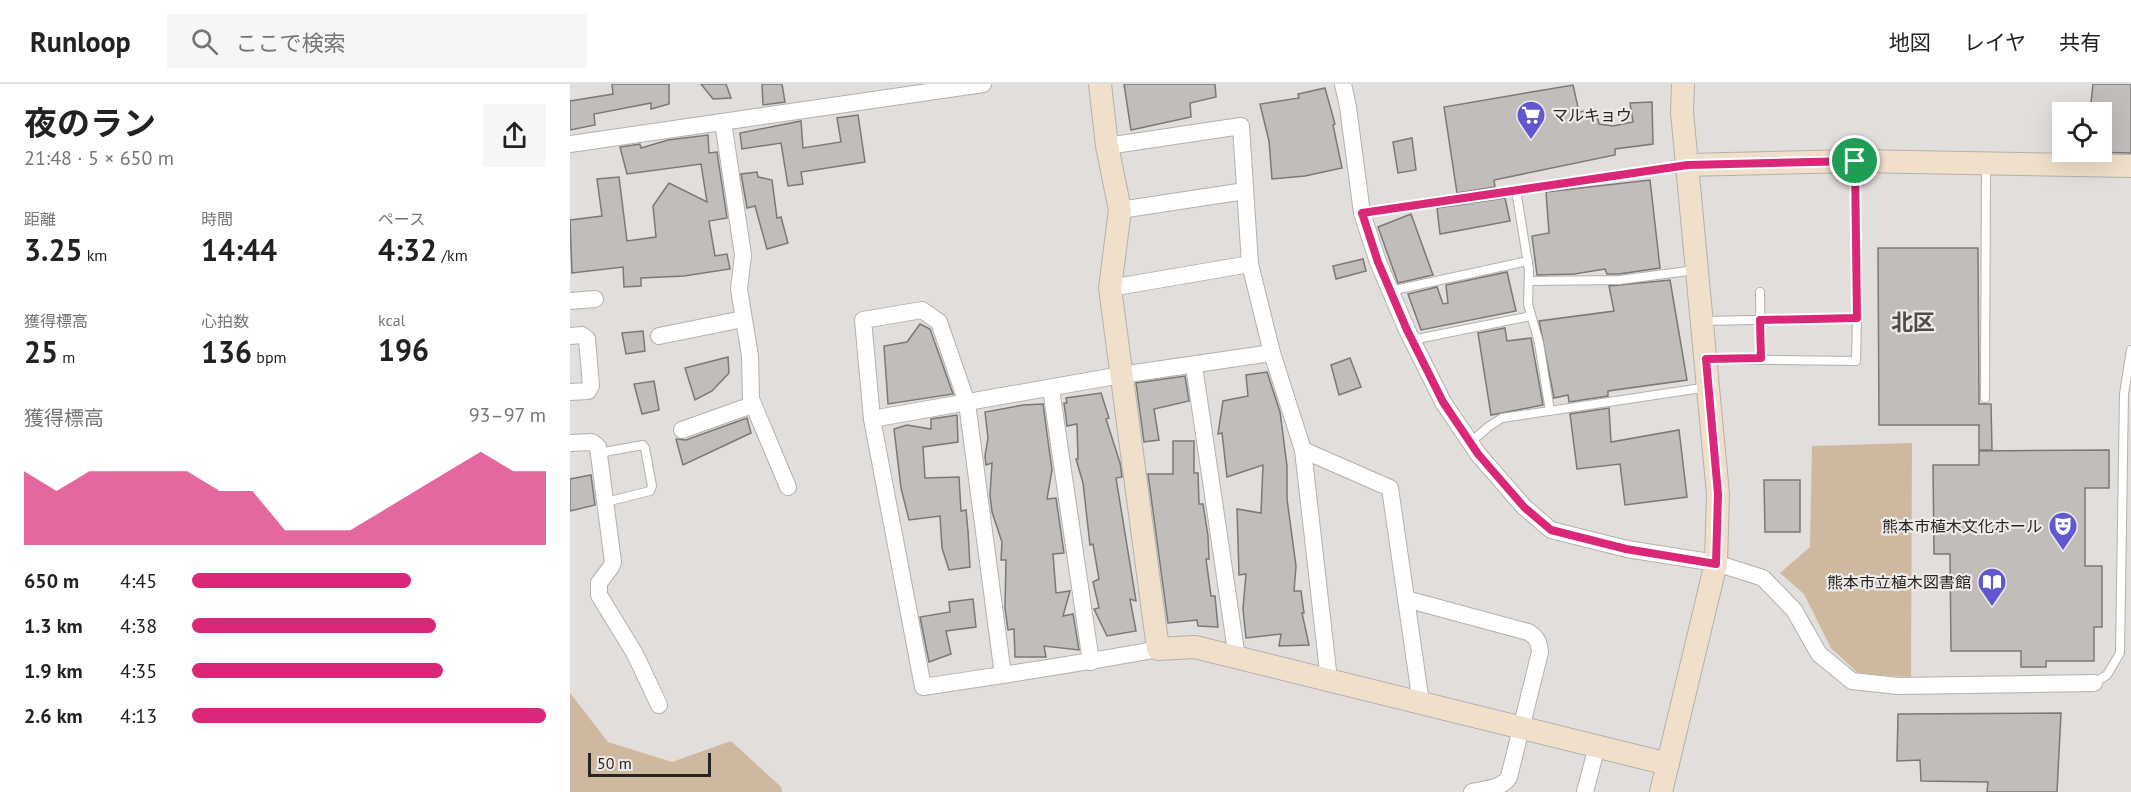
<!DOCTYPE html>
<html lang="ja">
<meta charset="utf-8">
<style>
body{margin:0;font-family:"PT Sans","Noto Sans JP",sans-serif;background:#f6f6f6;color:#222;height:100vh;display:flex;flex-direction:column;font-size:22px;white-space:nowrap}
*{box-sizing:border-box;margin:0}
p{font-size:20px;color:#767676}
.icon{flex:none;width:33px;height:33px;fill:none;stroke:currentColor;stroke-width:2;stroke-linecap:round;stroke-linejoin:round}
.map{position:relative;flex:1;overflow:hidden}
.details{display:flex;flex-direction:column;background:#fff;width:570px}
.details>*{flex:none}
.controls{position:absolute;left:1482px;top:18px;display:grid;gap:12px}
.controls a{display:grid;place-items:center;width:60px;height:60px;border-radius:0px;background:#fff;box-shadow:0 6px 24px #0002;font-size:30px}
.scale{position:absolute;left:18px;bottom:15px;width:123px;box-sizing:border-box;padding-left:6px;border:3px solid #262524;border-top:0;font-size:16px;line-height:21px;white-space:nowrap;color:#262524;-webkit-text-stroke:4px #eeebe8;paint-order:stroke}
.pin{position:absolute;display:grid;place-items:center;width:51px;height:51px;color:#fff;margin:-26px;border:3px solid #fff;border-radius:50%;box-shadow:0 2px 6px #0007}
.round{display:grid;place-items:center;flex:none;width:63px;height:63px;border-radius:0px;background:#f6f6f6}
.headline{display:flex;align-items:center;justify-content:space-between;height:102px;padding:0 24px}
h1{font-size:33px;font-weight:700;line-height:45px}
.stats{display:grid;grid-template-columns:repeat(3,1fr);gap:9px;height:102px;padding:6px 24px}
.stats div{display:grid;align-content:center}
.stats b{font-size:30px;font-weight:700}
.stats small{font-size:16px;font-weight:400}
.stats p{font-size:16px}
.chart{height:168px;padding:12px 24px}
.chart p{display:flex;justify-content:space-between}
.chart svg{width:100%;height:108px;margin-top:6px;fill:#db2777;opacity:.7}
ul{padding:0 24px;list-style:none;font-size:20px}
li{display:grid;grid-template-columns:96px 72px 1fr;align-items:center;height:45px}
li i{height:15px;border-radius:8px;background:#db2777}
header{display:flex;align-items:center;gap:36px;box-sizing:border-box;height:84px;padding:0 30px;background:#fff;border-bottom:2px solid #e0e0e0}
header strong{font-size:28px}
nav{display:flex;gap:33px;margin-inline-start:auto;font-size:21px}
.search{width:420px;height:54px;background:#f6f6f6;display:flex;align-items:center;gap:15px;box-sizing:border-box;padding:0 21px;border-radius:0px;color:#767676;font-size:22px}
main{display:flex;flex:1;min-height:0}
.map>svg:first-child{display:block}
.green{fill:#ceb9a0}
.building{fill:#c0bdba;stroke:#7b7875;stroke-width:1.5}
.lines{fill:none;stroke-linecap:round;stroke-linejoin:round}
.lane-casing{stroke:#b4b1ad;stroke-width:10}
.street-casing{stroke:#b4b1ad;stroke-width:18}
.secondary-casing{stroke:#b4b1ad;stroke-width:24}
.lane{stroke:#fff;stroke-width:8}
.street{stroke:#fff;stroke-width:16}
.secondary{stroke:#efdfcb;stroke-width:22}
.route-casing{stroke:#fff;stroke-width:12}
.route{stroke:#db2777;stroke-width:8}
.labels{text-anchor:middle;stroke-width:4.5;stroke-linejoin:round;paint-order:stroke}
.poi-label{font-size:16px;fill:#262524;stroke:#eeebe8;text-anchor:end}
.district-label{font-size:22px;font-weight:bold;fill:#4e4c49;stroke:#eeebe8}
</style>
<header>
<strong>Runloop</strong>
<div class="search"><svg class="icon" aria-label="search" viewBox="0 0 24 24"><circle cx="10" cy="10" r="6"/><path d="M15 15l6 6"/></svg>ここで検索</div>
<nav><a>地図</a><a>レイヤ</a><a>共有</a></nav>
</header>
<main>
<section class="details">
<div class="headline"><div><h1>夜のラン</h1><p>21:48 · 5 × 650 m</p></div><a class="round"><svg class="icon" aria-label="share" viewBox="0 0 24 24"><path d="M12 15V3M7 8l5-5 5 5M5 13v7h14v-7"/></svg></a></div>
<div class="stats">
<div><p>距離</p><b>3.25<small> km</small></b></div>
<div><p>時間</p><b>14:44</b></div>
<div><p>ペース</p><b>4:32<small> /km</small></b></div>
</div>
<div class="stats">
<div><p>獲得標高</p><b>25<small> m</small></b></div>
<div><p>心拍数</p><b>136<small> bpm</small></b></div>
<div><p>kcal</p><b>196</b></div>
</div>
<div class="chart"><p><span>獲得標高</span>93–97 m</p>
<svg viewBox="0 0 160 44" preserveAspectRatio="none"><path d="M0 44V14L10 22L20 14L30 14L40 14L50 14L60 22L70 22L80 38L90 38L100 38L110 30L120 22L130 14L140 6L150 14L160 14V44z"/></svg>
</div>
<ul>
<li><b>650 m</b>4:45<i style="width:62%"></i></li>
<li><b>1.3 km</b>4:38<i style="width:69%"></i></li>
<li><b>1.9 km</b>4:35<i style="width:71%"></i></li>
<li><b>2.6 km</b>4:13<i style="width:100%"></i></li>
</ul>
</section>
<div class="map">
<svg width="1561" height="708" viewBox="0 0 1561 708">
<rect width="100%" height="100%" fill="#e1dedb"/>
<g class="green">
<path d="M1342,359L1341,593L1289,590L1261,564L1234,510L1210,489L1240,463L1242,362Z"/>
<path d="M0,609L38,658L102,678L161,657L211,703L212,708H0Z"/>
</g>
<g class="building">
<path d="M42,0H99V20L81,25V19L24,30L25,41L0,46V17L43,10Z"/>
<path d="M131,0H156L161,14L143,15Z"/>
<path d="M192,0H212L215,18L193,21Z"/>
<path d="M554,0H645L646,13L620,19L621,33L561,46Z"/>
<path d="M1523,0H1561V69L1516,68H1532V28H1520Z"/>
<path d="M1003,1L1009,28L1026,25L1029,40L1043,42L1063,38L1060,19L1082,18L1083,60L1045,65V71L924,96L925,103L887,109L874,23Z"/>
<path d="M755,4L765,40L763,41L772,84L735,92L702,95L699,57L690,20L729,14L728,10Z"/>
<path d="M288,31L295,78L231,88L233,100L218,102L211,59L172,65L170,49L231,37L233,64L271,58L267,34Z"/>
<path d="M138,51L139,69L147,68L157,134L139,137L145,172L157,170L160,185L114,192L71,194V202L54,203L53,183L2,189L0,136L32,132L27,95L49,93L57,157L86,153L83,122L99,99L137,118L131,80L57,90L50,63L70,60L71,64L98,56Z"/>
<path d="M842,54L846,86L828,89L823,58Z"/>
<path d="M187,88L188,93L202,96L207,134L211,133L218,159L197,165L185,122L177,124L171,90Z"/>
<path d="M1080,96L1090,184L1049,190H1037L1035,185L1004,190L967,191L962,152L979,149L976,108Z"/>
<path d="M935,114L940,137L870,150L867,124Z"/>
<path d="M841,130L863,191L828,199L808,143Z"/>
<path d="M1308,164H1408L1409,320H1421L1422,366H1409V341H1309Z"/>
<path d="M793,175L796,187L766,195L763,182Z"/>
<path d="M937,188L946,227L851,246L838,210L867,203L873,220L878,219L876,201Z"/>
<path d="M1100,196L1117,296L1038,307V312L999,318L998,311L984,314L969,237L1044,227L1039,202Z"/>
<path d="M350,240L360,245L383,310L318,320L314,262L337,258Z"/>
<path d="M935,244L937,257L961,254L973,321L921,331L908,249Z"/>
<path d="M73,247L75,267L56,270L52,249Z"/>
<path d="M158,273L159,289L142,307L125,316L115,284Z"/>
<path d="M780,274L791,303L769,311L761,281Z"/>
<path d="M697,288L710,328L717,382V415L726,482L724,507H731L734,529H732L739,561L709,562L711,550L676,554L673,525L676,490L669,491L667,425L691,429L693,381L657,393L652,349L648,350L653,317L678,312L676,291Z"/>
<path d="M615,292L619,317L584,325L589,356L574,358L566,299Z"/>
<path d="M84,297L89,326L72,330L64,300Z"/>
<path d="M531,309L539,334L536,335L550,379L552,393L546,394L566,517L560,515L566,547L537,552L524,525L529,524L523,498L529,495L523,460L520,461L513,399L506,375H508L507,340L497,342L494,319H497L496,314Z"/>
<path d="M473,320L482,386L477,415L486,414L494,469L483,470L486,509L500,507L493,532L503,530L509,566L474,562L476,573H445L444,545L438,546L435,524L436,476H431L432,458L422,428L420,411L422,379L416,381L415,372L418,354L415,328L453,321Z"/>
<path d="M1039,324L1041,358L1109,346L1117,413L1055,421L1050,380L1007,385L1000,330Z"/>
<path d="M387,331L388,358L353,363L355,394L389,393L391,427L396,426L398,447L400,483L379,486L372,464L370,432L339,436L331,404L324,345L337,341L361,345V335Z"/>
<path d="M177,334L181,349L113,381L106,355L116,356Z"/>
<path d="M603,357H624V389H628L629,420H633L638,452L639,475H636L641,512H645L648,543L628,542L627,536L598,539L578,390H603Z"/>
<path d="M1539,366V404H1515V482H1532V543H1524V577H1476V583H1451V567H1381L1380,470H1364L1363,381H1409V367Z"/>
<path d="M21,391L25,421L0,427V395Z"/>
<path d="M1194,396H1230V448H1195Z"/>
<path d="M403,515L406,543L376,547L381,570L359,578L350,533L380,528L379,518Z"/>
<path d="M1491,629L1487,708H1417L1418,698L1351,697L1350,676L1327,677L1328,630Z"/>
</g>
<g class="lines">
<g class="lane-casing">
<g id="lane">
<path d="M946,106L959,186L958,220L969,259L980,327"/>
<path d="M792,129L1117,81"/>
<path d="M959,197L1049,196L1126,186"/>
<path d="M820,207L958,177"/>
<path d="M1190,208L1191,274"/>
<path d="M1133,237L1287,234L1285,78"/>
<path d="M842,256L961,232"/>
<path d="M1137,275L1286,277L1287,234"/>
<path d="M1415,314L1416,80"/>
<path d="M901,358L918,343L932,334L1138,303"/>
<path d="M29,369L73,361L75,364L82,402L80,407L36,418"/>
<path d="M1524,599L1537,591L1550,569L1554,310L1561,266"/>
</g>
</g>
<g class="street-casing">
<g id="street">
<path d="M773,0L778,23L792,129L808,178L837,246L873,318L908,370L954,423L981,446L1057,465L1146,479L1193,494L1224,526L1249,570L1282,597L1328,602L1524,599"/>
<path d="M153,38L173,171L169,205L180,272L181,315L218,403"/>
<path d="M0,60L413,0"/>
<path d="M537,62L671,42L680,180L702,269L733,366"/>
<path d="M550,126L675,107"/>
<path d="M540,204L680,180"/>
<path d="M0,217L25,215"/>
<path d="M0,252L12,251L17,255L21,302L18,307L0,308"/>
<path d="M89,252L173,235"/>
<path d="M624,282L667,574"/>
<path d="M481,305L521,578"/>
<path d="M302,335L551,291L702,269"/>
<path d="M112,346L182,321"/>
<path d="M0,359L22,358L28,363L43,478L41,483L29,499V511L65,570L89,621"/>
<path d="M836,515L958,548C967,553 969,558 970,568L939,693C932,705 914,705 902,708"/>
<path d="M433,591L397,319L369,238L352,226L293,236L302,335L353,603C431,591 510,580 588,565"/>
<path d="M759,596L733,366L820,404L851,619"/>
<path d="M1015,708L1027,662"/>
</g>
</g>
<g class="secondary-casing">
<g id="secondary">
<path d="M530,0L537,62L550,126L540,204L588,565L625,563L1098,680"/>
<path d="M1117,81L1285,77L1561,82"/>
<path d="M1091,708L1146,479L1148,410L1112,28L1113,0"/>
</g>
</g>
<use href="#lane" class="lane"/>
<use href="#street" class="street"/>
<use href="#secondary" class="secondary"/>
</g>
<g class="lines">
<g class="route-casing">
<path id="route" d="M1285,77L1287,234L1190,236L1191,274L1136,275L1148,410L1146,480L1056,465L981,446L954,423L908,370L873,318L837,246L808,178L792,129L1118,81Z"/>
</g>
<use href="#route" class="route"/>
</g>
<defs>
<g id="supermarket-pin" transform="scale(1.5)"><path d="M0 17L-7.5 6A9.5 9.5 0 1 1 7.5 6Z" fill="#6158d1" stroke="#eeebe8"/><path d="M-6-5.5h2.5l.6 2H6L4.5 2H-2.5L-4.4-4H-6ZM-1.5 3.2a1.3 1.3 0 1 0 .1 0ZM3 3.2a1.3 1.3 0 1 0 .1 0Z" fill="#fff"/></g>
<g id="theatre-pin" transform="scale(1.5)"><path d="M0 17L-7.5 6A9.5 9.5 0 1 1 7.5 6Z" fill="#6158d1" stroke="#eeebe8"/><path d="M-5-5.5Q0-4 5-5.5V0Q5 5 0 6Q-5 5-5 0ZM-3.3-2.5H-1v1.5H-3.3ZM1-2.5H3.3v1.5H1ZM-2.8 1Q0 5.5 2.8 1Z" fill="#fff"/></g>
<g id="library-pin" transform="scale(1.5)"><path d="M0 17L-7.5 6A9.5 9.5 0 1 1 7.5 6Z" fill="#6158d1" stroke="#eeebe8"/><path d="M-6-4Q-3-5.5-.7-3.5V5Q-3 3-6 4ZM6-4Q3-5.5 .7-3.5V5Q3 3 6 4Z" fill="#fff"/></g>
</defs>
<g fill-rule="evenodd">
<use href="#supermarket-pin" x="961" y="31"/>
<use href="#theatre-pin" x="1493" y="442"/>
<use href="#library-pin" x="1422" y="498"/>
</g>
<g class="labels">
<g class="poi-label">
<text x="982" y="37" text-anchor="start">マルキョウ</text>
<text x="1472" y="448">熊本市植木文化ホール</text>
<text x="1401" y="504">熊本市立植木図書館</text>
</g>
<g class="district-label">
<text x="1343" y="246">北区</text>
</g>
</g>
</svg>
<div class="controls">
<a><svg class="icon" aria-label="locate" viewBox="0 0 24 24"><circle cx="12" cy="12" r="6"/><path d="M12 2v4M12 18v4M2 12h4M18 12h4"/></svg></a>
</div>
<div class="scale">50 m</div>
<div class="pin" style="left:1285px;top:77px;background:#1e9e55"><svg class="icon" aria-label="arrive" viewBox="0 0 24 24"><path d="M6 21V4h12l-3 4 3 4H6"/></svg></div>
</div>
</main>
